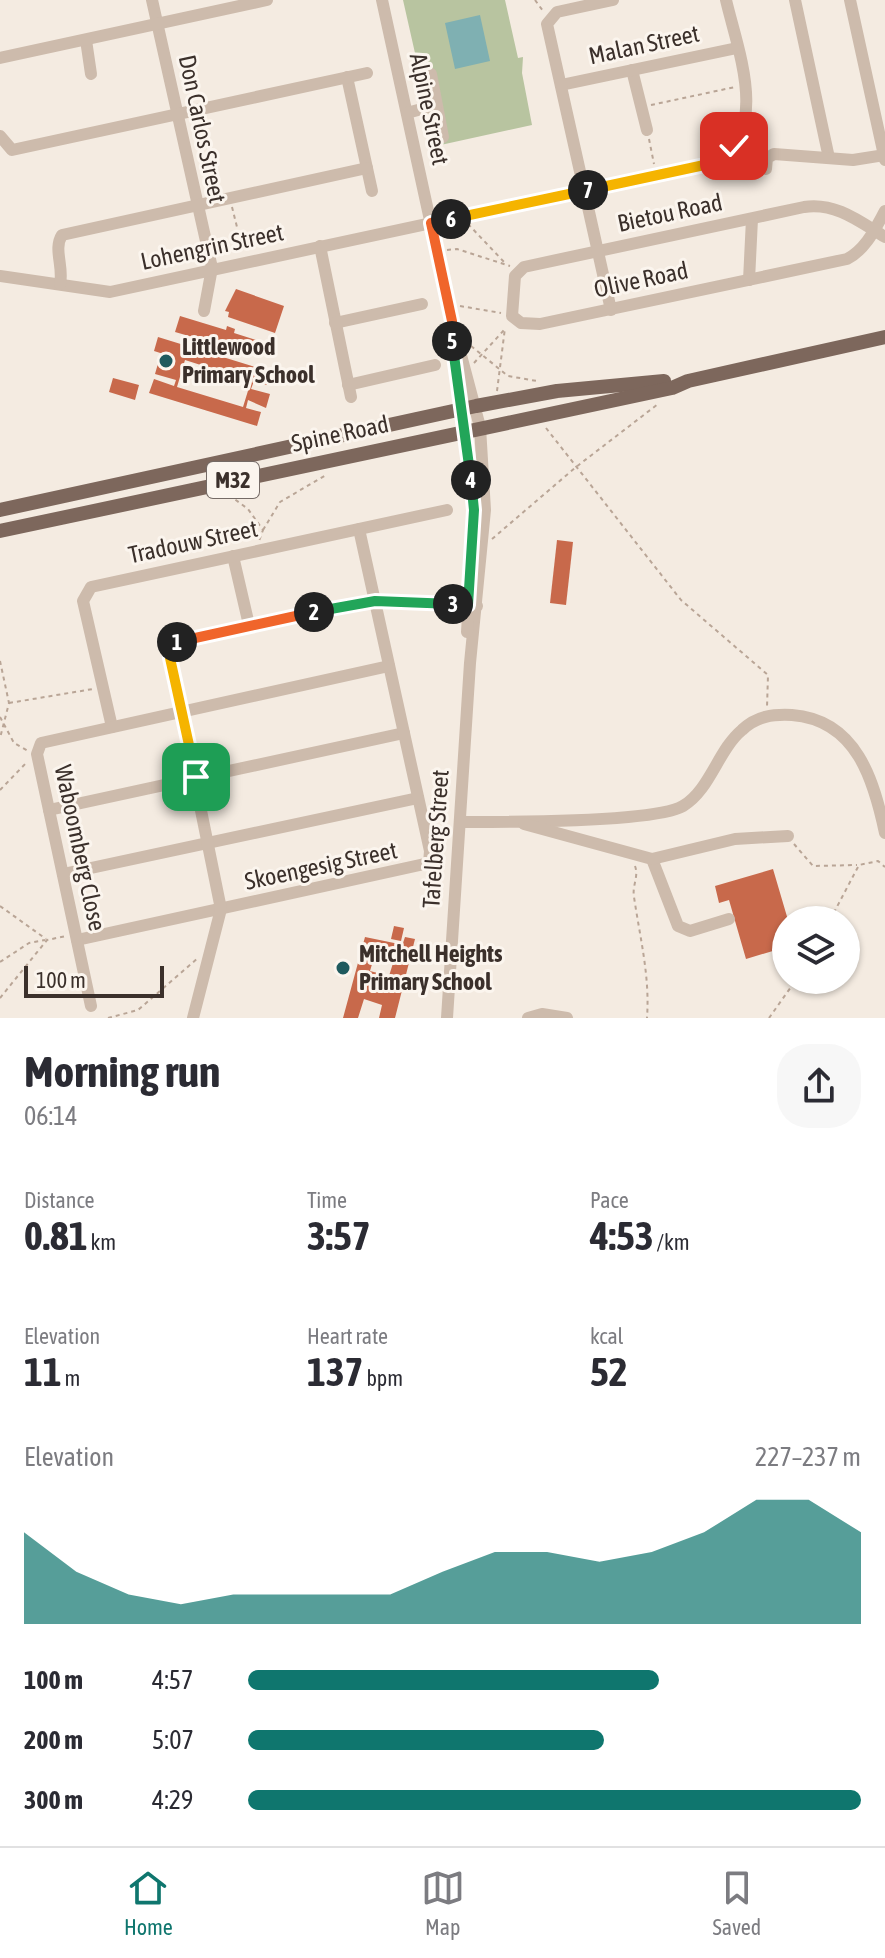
<!DOCTYPE html>
<meta charset="utf-8">
<style>
body{margin:0;font-family:"Asap Condensed",sans-serif;background:#f7f7f7;color:#2b2b33;height:100vh;display:flex;flex-direction:column;font-size:30px;white-space:nowrap}
*{box-sizing:border-box;margin:0}
p{font-size:26px;color:#7c7c81}
.icon{flex:none;width:44px;height:44px;fill:none;stroke:currentColor;stroke-width:2;stroke-linecap:round;stroke-linejoin:round}
.map{position:relative;height:1018px;overflow:hidden}
.sheet{display:flex;flex-direction:column;background:#fff;flex:1}
.sheet>*{flex:none}
.controls{position:absolute;left:772px;top:906px;display:grid;gap:16px}
.controls a{display:grid;place-items:center;width:88px;height:88px;border-radius:50%;background:#fff;box-shadow:0 2px 6px #0004;font-size:40px}
.scale{position:absolute;left:24px;bottom:20px;width:140px;box-sizing:border-box;padding-left:8px;border:4px solid #3b302b;border-top:0;font-size:22px;line-height:28px;white-space:nowrap;color:#3b302b;-webkit-text-stroke:6px #fbf5ee;paint-order:stroke}
.pin{position:absolute;display:grid;place-items:center;width:68px;height:68px;color:#fff;margin:-34px;border-radius:16px;box-shadow:0 4px 12px #0006}
.km{position:absolute;width:40px;height:40px;margin:-20px;border-radius:50%;background:#222;color:#fff;font-size:22px;line-height:40px;text-align:center}
.round{display:grid;place-items:center;flex:none;width:84px;height:84px;border-radius:32px;background:#f7f7f7}
.summary{display:flex;align-items:center;justify-content:space-between;height:136px;padding:0 24px}
h1{font-size:44px;font-weight:700;line-height:60px}
.stats{display:grid;grid-template-columns:repeat(3,1fr);gap:12px;height:136px;padding:8px 24px}
.stats div{display:grid;align-content:center}
.stats b{font-size:40px;font-weight:700}
.stats small{font-size:22px;font-weight:400}
.stats p{font-size:22px}
.chart{height:224px;padding:16px 24px}
.chart p{display:flex;justify-content:space-between}
.chart svg{width:100%;height:144px;margin-top:8px;fill:#0f766e;opacity:.7}
ul{padding:0 24px;list-style:none;font-size:26px}
li{display:grid;grid-template-columns:128px 96px 1fr;align-items:center;height:60px}
li i{height:20px;border-radius:10px;background:#0f766e}
.dock{display:flex;justify-content:space-around;align-items:center;height:112px;border-top:2px solid #e1e1e2;background:#fff;font-size:22px;color:#7c7c81}
.dock a{display:grid;justify-items:center;gap:4px}
.dock .active{color:#0f766e}
.map>svg:first-child{display:block}
.green{fill:#b8c4a0}
.water{fill:#7fb0b2}
.building{fill:#c8694b;fill-rule:evenodd}
.lines{fill:none;stroke-linecap:round;stroke-linejoin:round}
.path{stroke:#b9a596;stroke-width:2;stroke-dasharray:4 4;stroke-linecap:butt}
.minor{stroke:#cdbbac;stroke-width:12}
.major{stroke:#7d675c;stroke-width:14}
.split-1-casing{stroke:#fff;stroke-width:16}
.split-2-casing{stroke:#fff;stroke-width:16}
.split-3-casing{stroke:#fff;stroke-width:16}
.split-4-casing{stroke:#fff;stroke-width:16}
.split-5-casing{stroke:#fff;stroke-width:16}
.split-6-casing{stroke:#fff;stroke-width:16}
.split-7-casing{stroke:#fff;stroke-width:16}
.split-8-casing{stroke:#fff;stroke-width:16}
.split-1{stroke:#f5b400;stroke-width:10}
.split-2{stroke:#f0652b;stroke-width:10}
.split-3{stroke:#22a559;stroke-width:10}
.split-4{stroke:#22a559;stroke-width:10}
.split-5{stroke:#22a559;stroke-width:10}
.split-6{stroke:#f0652b;stroke-width:10}
.split-7{stroke:#f5b400;stroke-width:10}
.split-8{stroke:#f5b400;stroke-width:10}
.poi-dot{fill:#1f5a5e;stroke:#fbf5ee;stroke-width:3}
.labels{text-anchor:middle;stroke-width:6;stroke-linejoin:round;paint-order:stroke}
.shield{fill:#fbf5ee;stroke:#756b66;stroke-width:2}
.shield-label{font-size:22px;font-weight:bold;fill:#3b302b}
.street-label{font-size:24px;fill:#3b302b;stroke:#fbf5ee}
.poi-label{font-size:24px;font-weight:bold;fill:#3b302b;stroke:#fbf5ee;text-anchor:start}
</style>
<div class="map">
<svg width="885" height="1018" viewBox="0 0 885 1018">
<rect width="100%" height="100%" fill="#f4ebe1"/>
<path class="green" d="M403,0H505L518,58L523,57L522,73L532,125L436,146Z"/>
<path class="water" d="M480,15L490,61L455,69L445,23Z"/>
<g class="building">
<path d="M236,289L284,306L275,333L228,317L229,312L225,311Z"/>
<path d="M180,316L226,330L227,326L235,329L234,333L256,340L252,354L175,332Z"/>
<path d="M158,337L271,372L267,385L254,381L251,389L270,394L266,408L248,400L246,408L261,412L257,426L149,393L154,379L174,386L176,380L155,374L159,360L171,364L173,357L154,351ZM185,360L251,381L243,407L177,387Z"/>
<path d="M113,378L139,385L135,400L109,392Z"/>
<path d="M557,540L573,542L566,605L550,603Z"/>
<path d="M773,869L788,920L786,947L746,959L729,900L719,903L715,886Z"/>
<path d="M394,926L404,928L401,941L391,939Z"/>
<path d="M365,937L399,944L403,943L405,937L415,939L395,1018H379L382,1005L364,999L358,1018H343ZM375,954L394,960L389,976L370,971Z"/>
</g>
<g class="lines">
<g class="path">
<path d="M535,0L543,11"/>
<path d="M651,105L735,87"/>
<path d="M649,139L654,164"/>
<path d="M232,207L243,251"/>
<path d="M468,224L505,263"/>
<path d="M447,250L457,249L510,266"/>
<path d="M460,306L501,313"/>
<path d="M471,346L508,376L537,381"/>
<path d="M474,363L505,329"/>
<path d="M497,391L505,328"/>
<path d="M546,428L681,600L768,675L767,707"/>
<path d="M229,495L248,509L263,530L259,541"/>
<path d="M263,530L280,502L326,475"/>
<path d="M492,539L576,467L658,404"/>
<path d="M0,661L9,703L0,738"/>
<path d="M9,703L93,689"/>
<path d="M0,717L14,743L28,751"/>
<path d="M0,790L27,762"/>
<path d="M794,844L813,866L857,865"/>
<path d="M635,866C639,877 632,885 634,897C640,938 650,976 647,1018"/>
<path d="M437,867L444,869"/>
<path d="M0,906L46,939"/>
<path d="M830,920L859,865L878,861L885,867"/>
<path d="M0,962L29,943L45,940"/>
<path d="M0,998L47,940L66,936"/>
<path d="M108,1018L138,1010L198,958"/>
<path d="M769,1018L796,980"/>
</g>
<g class="minor">
<path d="M152,0L212,268L204,311"/>
<path d="M382,0L452,321L480,427L485,510L470,663L447,1018"/>
<path d="M795,0L829,158"/>
<path d="M850,0L885,160"/>
<path d="M86,40L91,74"/>
<path d="M0,58L267,0"/>
<path d="M632,70L647,130"/>
<path d="M431,74L443,137"/>
<path d="M347,77L372,191"/>
<path d="M561,85L737,48"/>
<path d="M407,113L436,105"/>
<path d="M0,136L12,150L367,73"/>
<path d="M766,169L767,158L774,154L853,160L885,155"/>
<path d="M885,211C875,229 866,249 847,259L540,324L521,323L512,316L515,276L524,267L804,207C835,202 859,221 885,237"/>
<path d="M320,246L351,397"/>
<path d="M0,276L110,292L715,162C771,131 737,48 726,0"/>
<path d="M749,280L752,219"/>
<path d="M60,284C64,267 53,249 62,235L367,168"/>
<path d="M611,310L547,24L557,12L613,0"/>
<path d="M335,323L422,304"/>
<path d="M452,332L474,510L467,632"/>
<path d="M348,385L435,365"/>
<path d="M233,556L249,625"/>
<path d="M112,727L83,601L91,587L447,510"/>
<path d="M49,810L404,733"/>
<path d="M460,822C500,822 654,823 683,806C710,790 718,750 742,730C757,716 773,714 792,715C857,720 874,781 885,833"/>
<path d="M524,824L652,859L678,926L690,931L729,919"/>
<path d="M652,859L735,839L788,836"/>
<path d="M63,874L418,798"/>
<path d="M77,940L429,863L430,851L359,529"/>
<path d="M91,1006L37,754L41,743L389,666"/>
<path d="M193,1018L221,909L170,658L174,645L183,639L375,601L477,606"/>
<path d="M528,1018L542,1014L567,1018"/>
</g>
<g class="major">
<path d="M0,510L476,406L557,391L664,381"/>
<path d="M0,531L672,388L688,381L885,337"/>
</g>
</g>
<g class="lines">
<g class="split-1-casing">
<path id="split-1" d="M177,642L170,658L196,777"/>
</g>
<g class="split-2-casing">
<path id="split-2" d="M177,642L314,612"/>
</g>
<g class="split-3-casing">
<path id="split-3" d="M314,612L375,601L453,604"/>
</g>
<g class="split-4-casing">
<path id="split-4" d="M453,604L468,605L474,510L471,480"/>
</g>
<g class="split-5-casing">
<path id="split-5" d="M452,341L471,480"/>
</g>
<g class="split-6-casing">
<path id="split-6" d="M451,219L431,223L452,321V341"/>
</g>
<g class="split-7-casing">
<path id="split-7" d="M451,219L588,190"/>
</g>
<g class="split-8-casing">
<path id="split-8" d="M588,190L709,164L734,146"/>
</g>
<use href="#split-1" class="split-1"/>
<use href="#split-2" class="split-2"/>
<use href="#split-3" class="split-3"/>
<use href="#split-4" class="split-4"/>
<use href="#split-5" class="split-5"/>
<use href="#split-6" class="split-6"/>
<use href="#split-7" class="split-7"/>
<use href="#split-8" class="split-8"/>
</g>
<g class="poi-dot">
<circle cx="166" cy="361" r="8"/>
<circle cx="343" cy="968" r="8"/>
</g>
<g class="labels">
<rect class="shield" x="207" y="462" width="52" height="36" rx="6"/>
<g class="shield-label">
<text x="233" y="488">M32</text>
</g>
<g class="street-label">
<text transform="translate(644 45) rotate(-12)" y="8">Malan Street</text>
<text transform="translate(429 109) rotate(78)" y="8">Alpine Street</text>
<text transform="translate(202 129) rotate(78)" y="8">Don Carlos Street</text>
<text transform="translate(670 213) rotate(-12)" y="8">Bietou Road</text>
<text transform="translate(212 247) rotate(-12)" y="8">Lohengrin Street</text>
<text transform="translate(641 280) rotate(-12)" y="8">Olive Road</text>
<text transform="translate(340 434) rotate(-12)" y="8">Spine Road</text>
<text transform="translate(193 542) rotate(-12)" y="8">Tradouw Street</text>
<text transform="translate(436 839) rotate(-86)" y="8">Tafelberg Street</text>
<text transform="translate(80 848) rotate(78)" y="8">Waboomberg Close</text>
<text transform="translate(321 866) rotate(-12)" y="8">Skoengesig Street</text>
</g>
<g class="poi-label">
<text x="182" y="355">Littlewood<tspan x="182" dy="28">Primary School</tspan></text>
<text x="359" y="962">Mitchell Heights<tspan x="359" dy="28">Primary School</tspan></text>
</g>
</g>
</svg>
<div class="controls">
<a><svg class="icon" aria-label="layers" viewBox="0 0 24 24"><path d="M12 4l9 5-9 5-9-5zM3 14l9 5 9-5"/></svg></a>
</div>
<div class="scale">100 m</div>
<div class="pin" style="left:196px;top:777px;background:#1e9e55"><svg class="icon" aria-label="arrive" viewBox="0 0 24 24"><path d="M6 21V4h12l-3 4 3 4H6"/></svg></div>
<div class="pin" style="left:734px;top:146px;background:#d93025"><svg class="icon" aria-label="check" viewBox="0 0 24 24"><path d="M5 12l5 5 9-10"/></svg></div>
<b class="km" style="left:177px;top:642px">1</b>
<b class="km" style="left:314px;top:612px">2</b>
<b class="km" style="left:453px;top:604px">3</b>
<b class="km" style="left:471px;top:480px">4</b>
<b class="km" style="left:452px;top:341px">5</b>
<b class="km" style="left:451px;top:219px">6</b>
<b class="km" style="left:588px;top:190px">7</b>
</div>
<section class="sheet">
<div class="summary"><div><h1>Morning run</h1><p>06:14</p></div><a class="round"><svg class="icon" aria-label="share" viewBox="0 0 24 24"><path d="M12 15V3M7 8l5-5 5 5M5 13v7h14v-7"/></svg></a></div>
<div class="stats">
<div><p>Distance</p><b>0.81<small> km</small></b></div>
<div><p>Time</p><b>3:57</b></div>
<div><p>Pace</p><b>4:53<small> /km</small></b></div>
</div>
<div class="stats">
<div><p>Elevation</p><b>11<small> m</small></b></div>
<div><p>Heart rate</p><b>137<small> bpm</small></b></div>
<div><p>kcal</p><b>52</b></div>
</div>
<div class="chart"><p><span>Elevation</span>227–237 m</p>
<svg viewBox="0 0 160 44" preserveAspectRatio="none"><path d="M0 44V16L10 28L20 35L30 38L40 35L50 35L60 35L70 35L80 28L90 22L100 22L110 25L120 22L130 16L140 6L150 6L160 16V44z"/></svg>
</div>
<ul>
<li><b>100 m</b>4:57<i style="width:67%"></i></li>
<li><b>200 m</b>5:07<i style="width:58%"></i></li>
<li><b>300 m</b>4:29<i style="width:100%"></i></li>
</ul>
</section>
<nav class="dock">
<a class="active"><svg class="icon" aria-label="home" viewBox="0 0 24 24"><path d="M3 11l9-7 9 7M6 9v11h12V9"/></svg>Home</a>
<a><svg class="icon" aria-label="map" viewBox="0 0 24 24"><path d="M3 6l6-2 6 2 6-2v14l-6 2-6-2-6 2zM9 4v14M15 6v14"/></svg>Map</a>
<a><svg class="icon" aria-label="saved" viewBox="0 0 24 24"><path d="M7 4h10v16l-5-4-5 4z"/></svg>Saved</a>
</nav>
